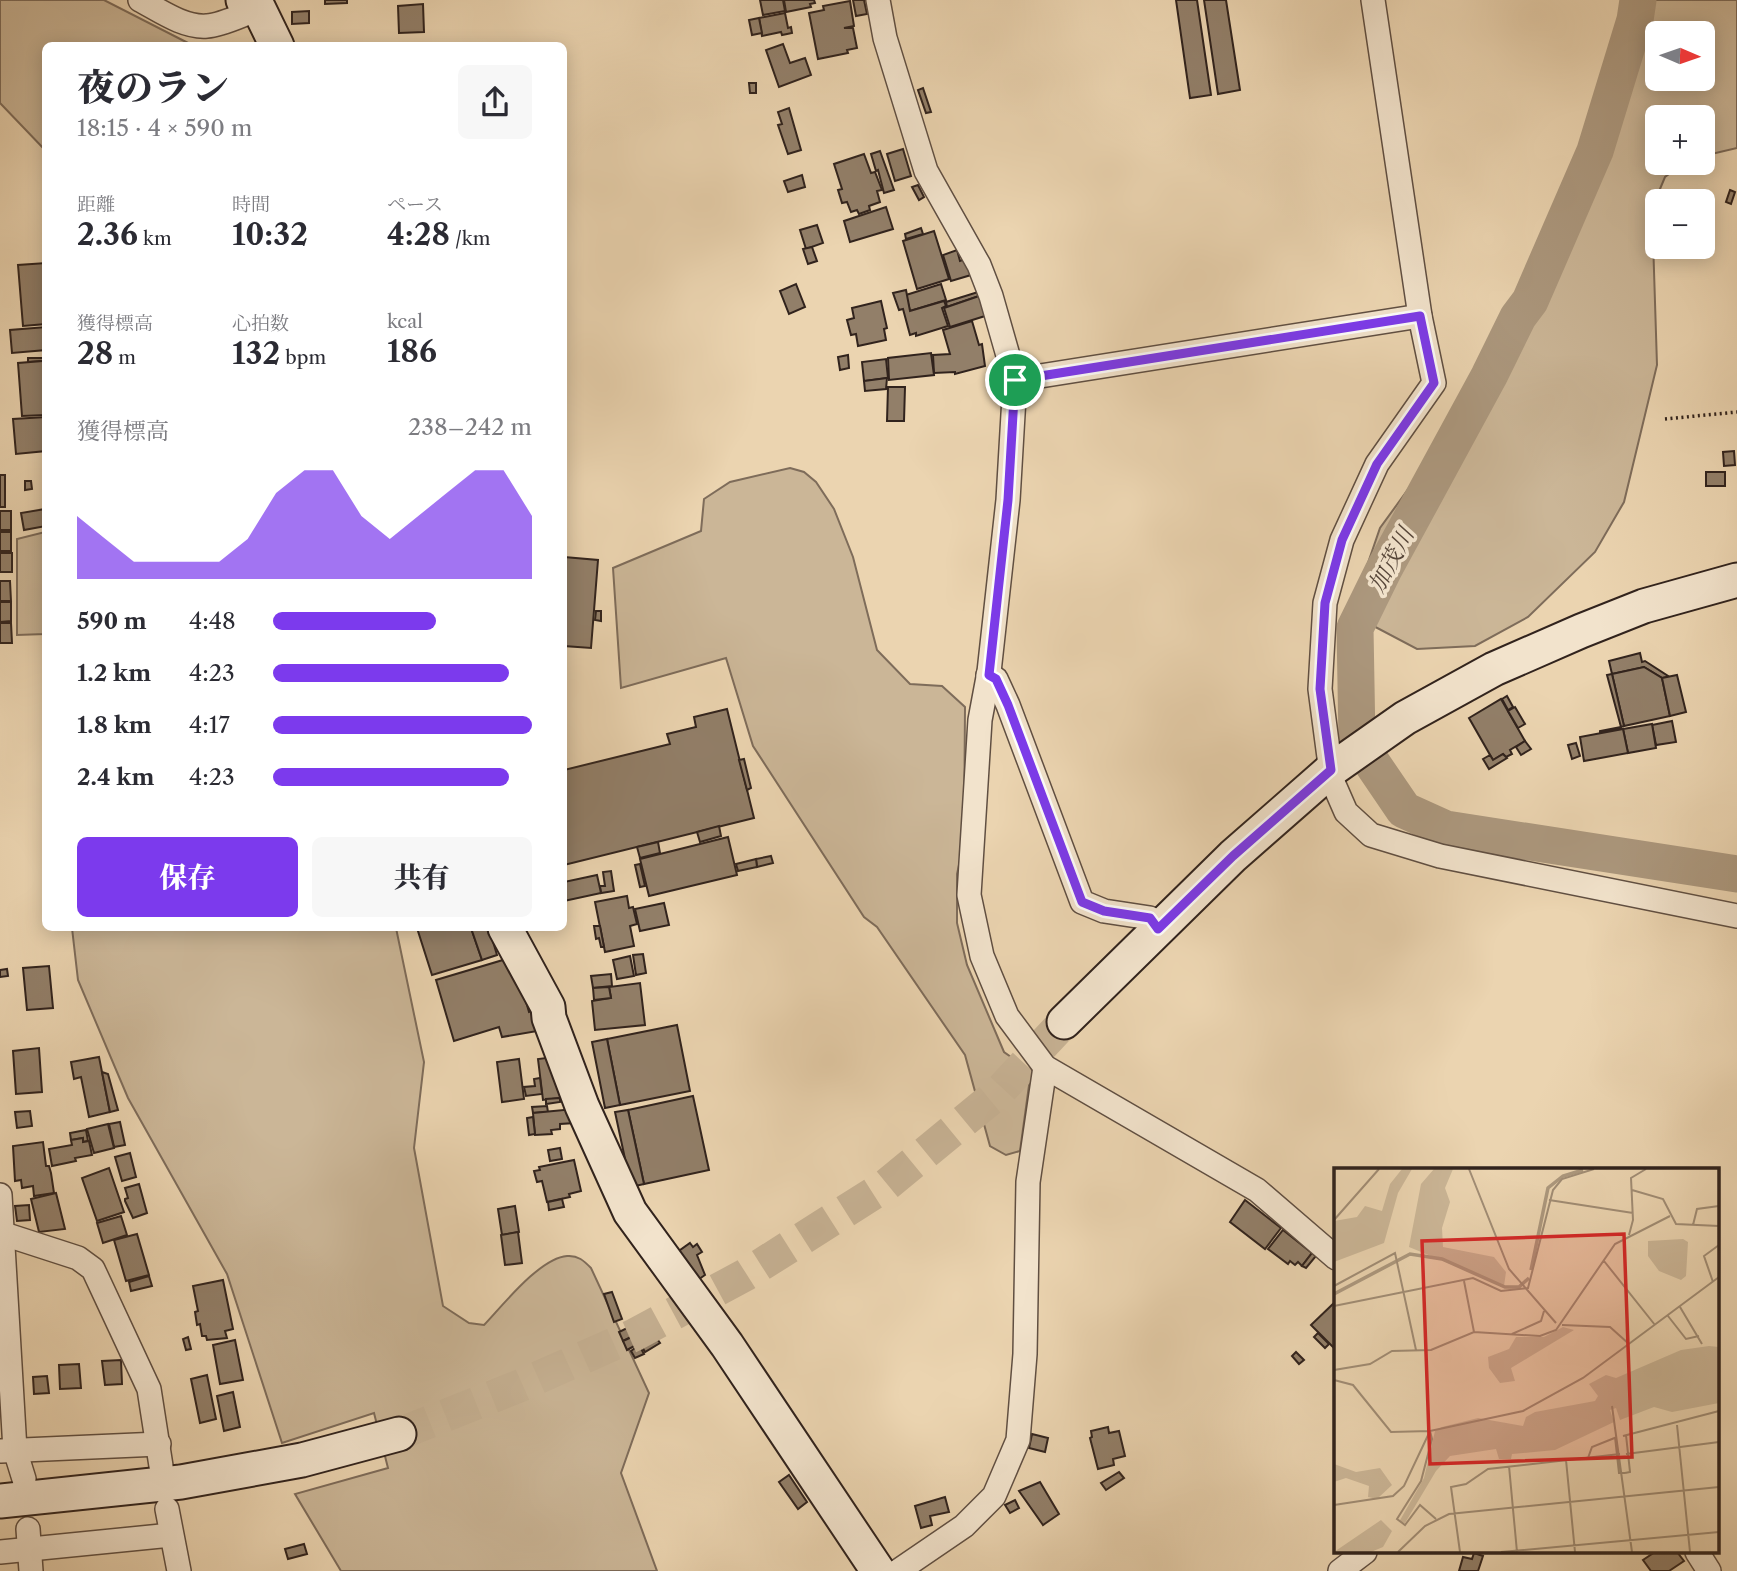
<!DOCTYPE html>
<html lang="ja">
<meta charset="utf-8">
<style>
body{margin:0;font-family:"Libre Caslon Text","Noto Serif JP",serif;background:#f7f7f7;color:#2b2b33;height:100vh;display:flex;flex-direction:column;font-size:26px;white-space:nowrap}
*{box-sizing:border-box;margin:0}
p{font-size:23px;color:#7c7c81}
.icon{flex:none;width:38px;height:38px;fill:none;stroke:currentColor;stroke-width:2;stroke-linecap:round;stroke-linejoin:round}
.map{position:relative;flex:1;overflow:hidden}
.drawer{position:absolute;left:42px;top:42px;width:525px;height:889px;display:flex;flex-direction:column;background:#fff;border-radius:10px;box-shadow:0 4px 18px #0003}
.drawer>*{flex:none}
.needle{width:46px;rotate:92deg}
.controls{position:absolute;left:1645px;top:21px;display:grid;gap:14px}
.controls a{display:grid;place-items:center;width:70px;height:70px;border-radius:10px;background:#fff;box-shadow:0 4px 18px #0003;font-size:35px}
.pin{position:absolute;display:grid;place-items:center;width:60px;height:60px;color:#fff;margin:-30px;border:4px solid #fff;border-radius:50%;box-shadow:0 2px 7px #0007}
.round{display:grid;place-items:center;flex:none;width:74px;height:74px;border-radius:10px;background:#f7f7f7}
.head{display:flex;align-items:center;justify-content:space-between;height:119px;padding:0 35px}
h1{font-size:38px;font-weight:800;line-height:52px}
.metrics{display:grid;grid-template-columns:repeat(3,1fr);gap:10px;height:119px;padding:7px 35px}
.metrics div{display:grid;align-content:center}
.metrics b{font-size:30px;font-weight:800}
.metrics small{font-size:19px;font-weight:400}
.metrics p{font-size:19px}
.chart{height:196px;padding:14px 35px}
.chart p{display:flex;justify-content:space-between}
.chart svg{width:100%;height:126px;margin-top:7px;fill:#7c3aed;opacity:.7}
.button{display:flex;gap:14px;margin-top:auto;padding:14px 35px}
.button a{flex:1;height:80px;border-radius:10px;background:#7c3aed;color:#fff;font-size:28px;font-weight:800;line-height:80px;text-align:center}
.button a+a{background:#f7f7f7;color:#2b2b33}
ul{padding:0 35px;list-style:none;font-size:23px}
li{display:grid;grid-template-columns:112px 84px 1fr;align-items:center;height:52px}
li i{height:18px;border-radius:9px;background:#7c3aed}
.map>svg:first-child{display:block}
.green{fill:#cbb697;stroke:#7e6c5a;stroke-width:2;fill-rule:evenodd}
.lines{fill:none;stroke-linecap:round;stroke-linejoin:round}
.river{stroke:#ac987e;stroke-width:37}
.building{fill:#927f69;stroke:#31231d;stroke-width:2}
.secondary-tunnel{stroke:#c6b193;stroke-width:33;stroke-dasharray:33 17;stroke-linecap:butt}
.street-casing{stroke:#604f42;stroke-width:26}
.secondary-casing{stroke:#31231d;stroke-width:37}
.path{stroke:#31231d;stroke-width:3.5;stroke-dasharray:2 3.5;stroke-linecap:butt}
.street{stroke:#f2e3cc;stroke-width:23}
.secondary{stroke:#f2e3cc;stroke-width:33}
.route-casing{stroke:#fff;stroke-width:14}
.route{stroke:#7c3aed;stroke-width:9}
.labels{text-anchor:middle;stroke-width:7;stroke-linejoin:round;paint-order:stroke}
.water-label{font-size:23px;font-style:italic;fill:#56463a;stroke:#f2e3cc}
.inset-river{fill:none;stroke:#ac987e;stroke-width:3.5}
.inset-road{fill:none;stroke:#a18d75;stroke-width:2}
.view{fill:#d62828;fill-opacity:0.15;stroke:#d62828;stroke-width:3.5}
.inset-edge{fill:none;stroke:#31231d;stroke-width:3.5}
</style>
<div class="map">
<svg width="1737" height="1571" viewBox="0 0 1737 1571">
<rect width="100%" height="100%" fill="#ebd4b0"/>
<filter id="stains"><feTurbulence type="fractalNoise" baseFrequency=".00286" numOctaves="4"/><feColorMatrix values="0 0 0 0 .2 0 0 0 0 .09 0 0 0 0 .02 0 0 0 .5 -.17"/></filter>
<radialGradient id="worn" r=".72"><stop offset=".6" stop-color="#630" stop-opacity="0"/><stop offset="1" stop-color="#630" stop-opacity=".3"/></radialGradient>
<g class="green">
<path d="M0,0H104L192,45L46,46L45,150L0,103Z"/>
<path d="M1648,0H1737V148L1703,156V117H1657V163H1684L1665,177L1652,208L1657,365L1624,502L1595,552L1528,617L1475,646L1417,649L1364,621L1358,592L1380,528L1533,317L1623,97ZM1703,33V79H1657V33Z"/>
<path d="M790,468L804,472L816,482L834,509L853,557L877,650L910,684L942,686L965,707L964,842L957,874V923L967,965L1004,1052L1031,1071L1020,1151L1006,1155L990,1146L965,1055L877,927L864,917L753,746L726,658L621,688L613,568L701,531L704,499L730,482Z"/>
<path d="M45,532V634L17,635V539Z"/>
<path d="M72,928H396L424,1062L414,1148L443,1306L469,1323L484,1325C503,1305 540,1258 567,1256C578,1255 584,1261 591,1268L649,1393L621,1473L657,1571H341L295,1494L388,1468L374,1413L282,1443L227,1274L128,1098L78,980Z"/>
</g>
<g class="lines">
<path class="river" d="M1638,0L1635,20L1595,151L1530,301L1518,317L1489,376L1383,571L1355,628L1357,741L1404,810L1446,829L1737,874"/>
</g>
<g class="building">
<path d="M325,0H347V3L325,4Z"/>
<path d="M760,0H783L785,11L763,15Z"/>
<path d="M784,0H814L815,3L810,4L811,7L786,12Z"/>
<path d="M853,0H864L867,14L856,16Z"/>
<path d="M1176,0H1197L1211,95L1190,98Z"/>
<path d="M1204,0H1226L1240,90L1218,94Z"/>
<path d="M850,1L854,26L844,28H853L857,48L847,50L848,53L818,59L809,13L824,10L823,6Z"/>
<path d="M423,4L424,32L399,33L398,6Z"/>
<path d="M309,11V23L292,24V12Z"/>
<path d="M785,13L788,28L791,27L792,33L782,35L781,32L762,36L759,18Z"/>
<path d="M759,18L762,33L752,35L749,20Z"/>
<path d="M783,44L790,63L805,58L811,75L779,87L766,50Z"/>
<path d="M749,83H756V93H750Z"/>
<path d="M923,88L931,112L926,113L918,90Z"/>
<path d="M789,108L801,150L788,154L778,125L782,124L778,112Z"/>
<path d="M903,149L911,176L895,181L887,154Z"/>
<path d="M880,151L894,190L884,193L878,170L876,171L871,154Z"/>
<path d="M864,154L871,173L875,172L882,190L877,191L880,202L869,206L870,210L859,214L857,210L851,212L847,202L842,203L838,190L842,189L834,164Z"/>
<path d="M802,175L805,187L788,192L784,181Z"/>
<path d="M918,185L924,197L919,200L912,187Z"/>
<path d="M1730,190L1735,192L1731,204L1726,202Z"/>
<path d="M886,207L893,229L850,242L844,221Z"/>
<path d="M817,225L823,243L806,249L800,230Z"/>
<path d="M921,228L923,234L906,239L905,234Z"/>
<path d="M934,231L949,279L917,289L903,241Z"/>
<path d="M812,247L817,261L808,264L803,249Z"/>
<path d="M957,250L960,261L965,259L971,275L951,281L943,255Z"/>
<path d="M46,263V324L23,326L18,265Z"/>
<path d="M796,284L805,307L789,314L780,291Z"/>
<path d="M941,284L946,300L910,311L906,295Z"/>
<path d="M906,290L910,311L944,301L946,306L942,308L948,326L916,336V333L910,335L903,309L899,310L893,293Z"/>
<path d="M978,292L979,296L947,307L946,302Z"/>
<path d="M979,296L985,316L950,327L944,308Z"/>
<path d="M881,301L887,328L884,329L886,340L858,346L856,334L851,335L847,320L854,318L852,308Z"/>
<path d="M972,321L979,345L982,344L985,366L955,374V372L934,373L933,355L950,354L943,330Z"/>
<path d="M46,327V350L12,353L10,330Z"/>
<path d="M931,353L934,375L889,380L888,358Z"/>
<path d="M848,355L849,368L840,370L838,357Z"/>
<path d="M28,358H43V361L28,362Z"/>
<path d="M886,359L888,378L864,381L862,362Z"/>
<path d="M43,361H46V415L22,416L18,363Z"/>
<path d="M887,378L886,389L865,391L864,381Z"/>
<path d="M888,387H905L904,421H887Z"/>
<path d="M46,417V451L16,454L13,419Z"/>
<path d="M1734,451L1735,465L1724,466L1723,452Z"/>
<rect x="1706" y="472" width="19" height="14"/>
<rect x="0" y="475" width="5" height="32"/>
<path d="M25,481H31L32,489L25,490Z"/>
<path d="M45,509L46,526L24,530L21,513Z"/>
<rect x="0" y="511" width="11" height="19"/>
<rect x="0" y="532" width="11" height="19"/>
<rect x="0" y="553" width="12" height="19"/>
<path d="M564,557L598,560L591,648L564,646Z"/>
<path d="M0,581H10L11,601H0Z"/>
<path d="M0,602H11V621L0,622Z"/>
<path d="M596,611H601V621L595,620Z"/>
<path d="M0,623H11L12,643H0Z"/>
<path d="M1640,653L1642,662L1645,661L1668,676L1667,677L1662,678L1644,667L1612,674L1609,661Z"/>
<path d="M1644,667L1662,678L1670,716L1624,726L1612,674Z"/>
<path d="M1612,674L1624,726L1621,727L1607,675Z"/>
<path d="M1677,675L1686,712L1670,716L1662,678Z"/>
<path d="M1507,696L1513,707L1508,710L1502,699Z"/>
<path d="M1501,699L1525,741L1510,750L1512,754L1506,757L1503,754L1493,760L1469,718Z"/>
<path d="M1515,707L1525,724L1518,728L1508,711Z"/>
<path d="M727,709L754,818L564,865V770L670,744L667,734L696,727L694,717Z"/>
<path d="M1672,721L1676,742L1656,745L1652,725Z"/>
<path d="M1652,724L1656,748L1628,753L1623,729Z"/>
<path d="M1621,727V729L1600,733V731Z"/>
<path d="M1623,729L1628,753L1584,761L1580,737Z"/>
<path d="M1525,741L1531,749L1521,755L1516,747Z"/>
<path d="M1576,743L1580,756L1572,759L1568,745Z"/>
<path d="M1503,754L1507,758L1489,769L1483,759L1490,755L1493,760Z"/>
<path d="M744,759L751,788L747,790L739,760Z"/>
<path d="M719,826L721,836L700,842L697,832Z"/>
<path d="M728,837L737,875L649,896L640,859Z"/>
<path d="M658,842L660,853L640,858L637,847Z"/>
<path d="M771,856L773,863L757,867L756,859Z"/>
<path d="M756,859L757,867L738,871L736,864Z"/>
<path d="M640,864L645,886L640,887L635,865Z"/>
<path d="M611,871L614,891L601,893L600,886H605L603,872Z"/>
<path d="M597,875L601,893L564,901V882Z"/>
<path d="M627,896L629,908L633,907L637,924L630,926L634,946L605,952L595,902Z"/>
<path d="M664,903L669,925L640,931L635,909Z"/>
<path d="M594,926H600L604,947H601L599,938L596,939Z"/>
<path d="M417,928H471L482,960L432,975Z"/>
<path d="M471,928H489L497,955L482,960Z"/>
<path d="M643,954L646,973L636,975L633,955Z"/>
<path d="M630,956L634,976L617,979L613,960Z"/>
<path d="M513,957L529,1012L543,1007L549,1029L502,1037L499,1027L454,1041L436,980Z"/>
<path d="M49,966L53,1008L27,1010L23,968Z"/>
<path d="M7,969L8,976L0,977V970Z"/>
<path d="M611,974L612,986L593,988L591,976Z"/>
<path d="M640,983L645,1025L595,1030L592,1001L611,998L609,987Z"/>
<path d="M609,987L611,998L594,1000L593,988Z"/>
<path d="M677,1025L690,1091L620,1105L607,1039Z"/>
<path d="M607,1039L620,1105L605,1108L592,1042Z"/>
<path d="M39,1048L42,1092L16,1094L13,1051Z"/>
<path d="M562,1056L568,1097L543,1100L538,1059Z"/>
<path d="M99,1057L110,1112L89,1117L81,1077L74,1079L71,1062Z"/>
<path d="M519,1059L524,1099L502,1102L497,1062Z"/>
<path d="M102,1072L108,1074L118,1110L110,1112Z"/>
<path d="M540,1078L542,1094L526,1096L524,1087L535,1086L534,1079Z"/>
<path d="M693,1096L709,1170L644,1184L628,1110Z"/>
<path d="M560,1098V1102L546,1104V1099Z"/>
<path d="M547,1106L548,1112L533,1113L532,1107Z"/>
<path d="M574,1109L575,1123L560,1124V1129L551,1130L552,1134L535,1135L533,1113Z"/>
<path d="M628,1110L644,1184L631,1187L615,1112Z"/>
<path d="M30,1111L32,1126L17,1128L15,1112Z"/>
<path d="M533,1117L535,1134L529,1135L527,1118Z"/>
<path d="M120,1122L125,1145L114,1147L109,1124Z"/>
<path d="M108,1124L114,1148L94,1153L87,1129Z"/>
<path d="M86,1130L88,1141L83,1142V1138L71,1140L70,1133Z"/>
<path d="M83,1138V1142L89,1141L92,1155L75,1158L76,1161L52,1166L49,1149L72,1145L71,1140Z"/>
<path d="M43,1142L46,1166H49L51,1173L54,1193L34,1196L33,1186L22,1188L21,1180L15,1181L13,1146Z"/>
<path d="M560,1148L562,1159L550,1161L548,1150Z"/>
<path d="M130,1153L136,1177L122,1181L115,1157Z"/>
<path d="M574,1160L581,1191L569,1194L570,1197L547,1202L542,1181L537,1182L534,1171L540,1170L539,1167Z"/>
<path d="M109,1168L124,1212L97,1221L82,1178Z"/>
<path d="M139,1184L147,1213L133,1218L125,1201V1199L128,1198L125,1188Z"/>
<path d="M56,1193L65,1229L39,1232L31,1199Z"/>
<path d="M562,1199L564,1207L549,1210L548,1202Z"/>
<path d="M1245,1200L1281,1228L1265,1249L1230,1222Z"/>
<path d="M29,1205L30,1220L17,1221L15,1206Z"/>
<path d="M515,1206L519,1232L502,1235L498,1209Z"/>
<path d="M121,1216L127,1235L103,1243L97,1223Z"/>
<path d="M1283,1230L1312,1253L1302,1266L1298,1262L1295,1265L1290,1261L1288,1264L1268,1249Z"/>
<path d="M518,1232L522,1263L505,1265L501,1235Z"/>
<path d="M137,1234L149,1275L126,1281L114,1240Z"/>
<path d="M690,1243L693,1247L697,1244L702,1252L697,1255L705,1275L689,1286L669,1258Z"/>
<path d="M1312,1253L1316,1256L1306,1268L1302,1266Z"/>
<path d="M149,1276L152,1286L131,1291L129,1282Z"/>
<path d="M223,1280L233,1329L225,1331L227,1338L207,1340L206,1336H202L200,1324L197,1325L195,1312L198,1311L193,1286Z"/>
<path d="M612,1292L622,1319L614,1322L604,1294Z"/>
<path d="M1335,1302L1336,1304V1350L1311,1325Z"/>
<path d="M627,1328L631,1337L623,1341L619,1332Z"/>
<path d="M1318,1333L1329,1344L1325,1348L1314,1337Z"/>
<path d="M634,1336L638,1344L627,1350L623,1341Z"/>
<path d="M655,1336L660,1343L645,1352L641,1345Z"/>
<path d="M188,1337L191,1349L186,1350L183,1339Z"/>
<path d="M235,1340L243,1380L220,1384L213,1345Z"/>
<path d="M639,1345L644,1354L635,1358L631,1351Z"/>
<path d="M1296,1352L1304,1360L1299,1364L1292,1356Z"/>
<path d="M121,1360L122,1384L105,1385L102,1361Z"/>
<path d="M79,1364L81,1388L60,1389L59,1365Z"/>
<path d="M207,1375L216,1419L200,1423L191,1379Z"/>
<path d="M47,1376L49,1393L34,1394L33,1377Z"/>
<path d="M233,1392L240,1427L224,1431L217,1396Z"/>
<path d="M1108,1427L1109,1433L1119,1431L1125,1456L1113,1459L1114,1465L1098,1469L1090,1438L1092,1437L1091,1431Z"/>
<path d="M1032,1434L1048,1438L1045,1452L1029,1448Z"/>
<path d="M1119,1472L1124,1478L1106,1490L1101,1483Z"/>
<path d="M789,1475L807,1502L798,1509L779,1482Z"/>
<path d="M1040,1482L1059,1514L1043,1525L1019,1491Z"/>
<path d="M945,1497L949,1512L930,1516L932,1525L921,1528L915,1506Z"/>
<path d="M1015,1500L1019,1508L1010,1513L1005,1505Z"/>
<path d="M304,1544L307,1554L288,1559L285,1549Z"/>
<path d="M1655,1552H1677L1684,1561L1669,1571H1651L1643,1560Z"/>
<path d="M1474,1553L1483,1556L1478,1571H1459L1463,1557L1472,1559Z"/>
</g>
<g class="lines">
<path class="secondary-tunnel" d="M399,1434L517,1387L634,1335L745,1275L885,1186L998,1093L1064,1022"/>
<g class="street-casing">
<g id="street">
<path d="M140,0C159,10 184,28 207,26C223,25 243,14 259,9L261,3"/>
<path d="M878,0L885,38L926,171L979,265L991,296L1015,380L1008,500L989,672L980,720L969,895L982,956L1007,1016L1045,1067L1257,1190L1336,1258"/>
<path d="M1373,0L1420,316L1434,383L1377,464L1342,540L1325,603L1320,689L1332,780L1346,812L1371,835L1440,856L1737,916"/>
<path d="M1015,380L1420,316"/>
<path d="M988,675L996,679L1008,705L1082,902L1104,911L1150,918L1158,929"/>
<path d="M0,1195L15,1450L24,1479"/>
<path d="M4,1234L78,1258L93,1269L149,1389L161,1466"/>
<path d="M1,1451L159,1444"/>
<path d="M167,1509L179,1571"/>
<path d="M28,1529L31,1571"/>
<path d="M0,1552L171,1535"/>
<path d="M1697,1552L1709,1571"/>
<path d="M898,1571L964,1526L994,1496L1018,1440L1025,1354L1028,1182L1045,1067"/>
<path d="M1340,1571L1365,1552"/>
</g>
</g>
<g class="secondary-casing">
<g id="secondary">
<path d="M243,0L259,9L277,46"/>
<path d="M505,928L548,1007L549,1018L582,1106L630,1212L727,1345L878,1571"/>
<path d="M1064,1022L1233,856L1331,770L1405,718L1494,669L1581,631L1644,606L1737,580"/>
<path d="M0,1501L181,1482L302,1460L399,1434"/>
</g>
</g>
<path class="path" d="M1665,419L1737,412"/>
<use href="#street" class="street"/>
<use href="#secondary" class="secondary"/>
</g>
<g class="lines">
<g class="route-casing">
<path id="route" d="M1420,316L1434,383L1377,464L1342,540L1325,603L1320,689L1331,770L1233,856L1158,929L1150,918L1104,911L1082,902L1008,705L996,679L989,675L1008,500L1015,380Z"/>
</g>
<use href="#route" class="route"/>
</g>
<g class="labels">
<g class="water-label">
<text transform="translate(1391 560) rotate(-62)" y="8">加茂川</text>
</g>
</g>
<g transform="translate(1334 1168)">
<rect width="385" height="385" fill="#ebd4b0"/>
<path d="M68,1H78L64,25L50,75L0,94V53L23,49L31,38L48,43L56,16ZM100,1H119L111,20L116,34L108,60L109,79L160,89L172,104L170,118L75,79L87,16ZM349,71L354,74L352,108L347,112L325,103L314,88V73ZM229,159L240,162L177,200L181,213L166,215L155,200L154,189L175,181L182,169H210ZM375,178L385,179V235L338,244L320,239L286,252L282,240L276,242L280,254L221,282L178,286L177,291H165L162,281L116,288L102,303L71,355L65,354L90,310L101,263L108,259L144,250L189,258L192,249L201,244L261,233L264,228L255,216L272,207L282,210L347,182ZM0,296L22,304L46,300L58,317L43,331L34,329L35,318L12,310L0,314ZM47,352L58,363L49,379L37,384H0Z" fill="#cbb697"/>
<path class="inset-river" d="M197,102L214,20L229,8L249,2M0,126L76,86L108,91L171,119H185L195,110"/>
<path class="inset-road" d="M135,1L175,101L222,155M298,22L329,31L342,56L385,58M215,32L299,45M0,52L45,1M359,57L363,41L385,38M295,67L299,52L297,10L312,1M270,93L321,157M130,113L140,164M379,114L370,88L385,77M0,118L61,85L82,182M0,138L139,110L167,123L194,120L219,22L228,11L260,1M346,139L368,176M334,148L352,171L365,168M228,157L276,159L295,176M178,166L207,153L210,143M0,202L36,196L58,183L97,182L140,164L206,168L222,162L281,76L336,48M0,212L19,217L57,264L96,263L189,243L249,210L385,109M278,238L298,384M343,257L356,384M96,263L98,271L87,313L63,351L71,357L86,337L102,351M289,268L385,243M281,269L285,305H291M292,286L385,274M254,290L258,279L283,269M232,292L241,384M175,298L183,384M291,305L296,304L292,267M0,337L59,328L70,318L96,263M64,384L91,358L115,346L385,319M126,384L117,319L132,316L154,301L286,286M167,384L385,364"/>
<path class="view" d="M290,66L298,289L96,296L88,73Z"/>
<rect width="385" height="385" class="inset-edge"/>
</g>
<rect width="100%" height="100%" filter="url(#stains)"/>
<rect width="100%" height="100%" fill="url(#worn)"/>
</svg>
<div class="controls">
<a><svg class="needle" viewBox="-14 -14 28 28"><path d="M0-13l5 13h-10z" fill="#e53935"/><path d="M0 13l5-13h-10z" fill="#7c7c81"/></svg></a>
<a>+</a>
<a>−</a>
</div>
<div class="pin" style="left:1015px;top:380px;background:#1e9e55"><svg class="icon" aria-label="arrive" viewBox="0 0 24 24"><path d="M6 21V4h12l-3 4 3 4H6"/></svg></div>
<section class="drawer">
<div class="head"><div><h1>夜のラン</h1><p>18:15 · 4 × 590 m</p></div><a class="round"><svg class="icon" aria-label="share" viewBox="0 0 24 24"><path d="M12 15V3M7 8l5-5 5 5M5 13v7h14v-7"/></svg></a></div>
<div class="metrics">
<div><p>距離</p><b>2.36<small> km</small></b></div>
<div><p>時間</p><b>10:32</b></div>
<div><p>ペース</p><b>4:28<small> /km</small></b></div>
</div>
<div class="metrics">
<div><p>獲得標高</p><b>28<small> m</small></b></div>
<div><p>心拍数</p><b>132<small> bpm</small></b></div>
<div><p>kcal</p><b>186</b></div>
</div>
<div class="chart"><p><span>獲得標高</span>238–242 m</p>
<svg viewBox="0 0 160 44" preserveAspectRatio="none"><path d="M0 44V22L10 30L20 38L30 38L40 38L50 38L60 30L70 14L80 6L90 6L100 22L110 30L120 22L130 14L140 6L150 6L160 22V44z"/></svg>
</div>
<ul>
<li><b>590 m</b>4:48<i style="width:63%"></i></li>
<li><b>1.2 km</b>4:23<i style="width:91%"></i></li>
<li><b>1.8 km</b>4:17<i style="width:100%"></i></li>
<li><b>2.4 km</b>4:23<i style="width:91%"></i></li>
</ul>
<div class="button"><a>保存</a><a>共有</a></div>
</section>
</div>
